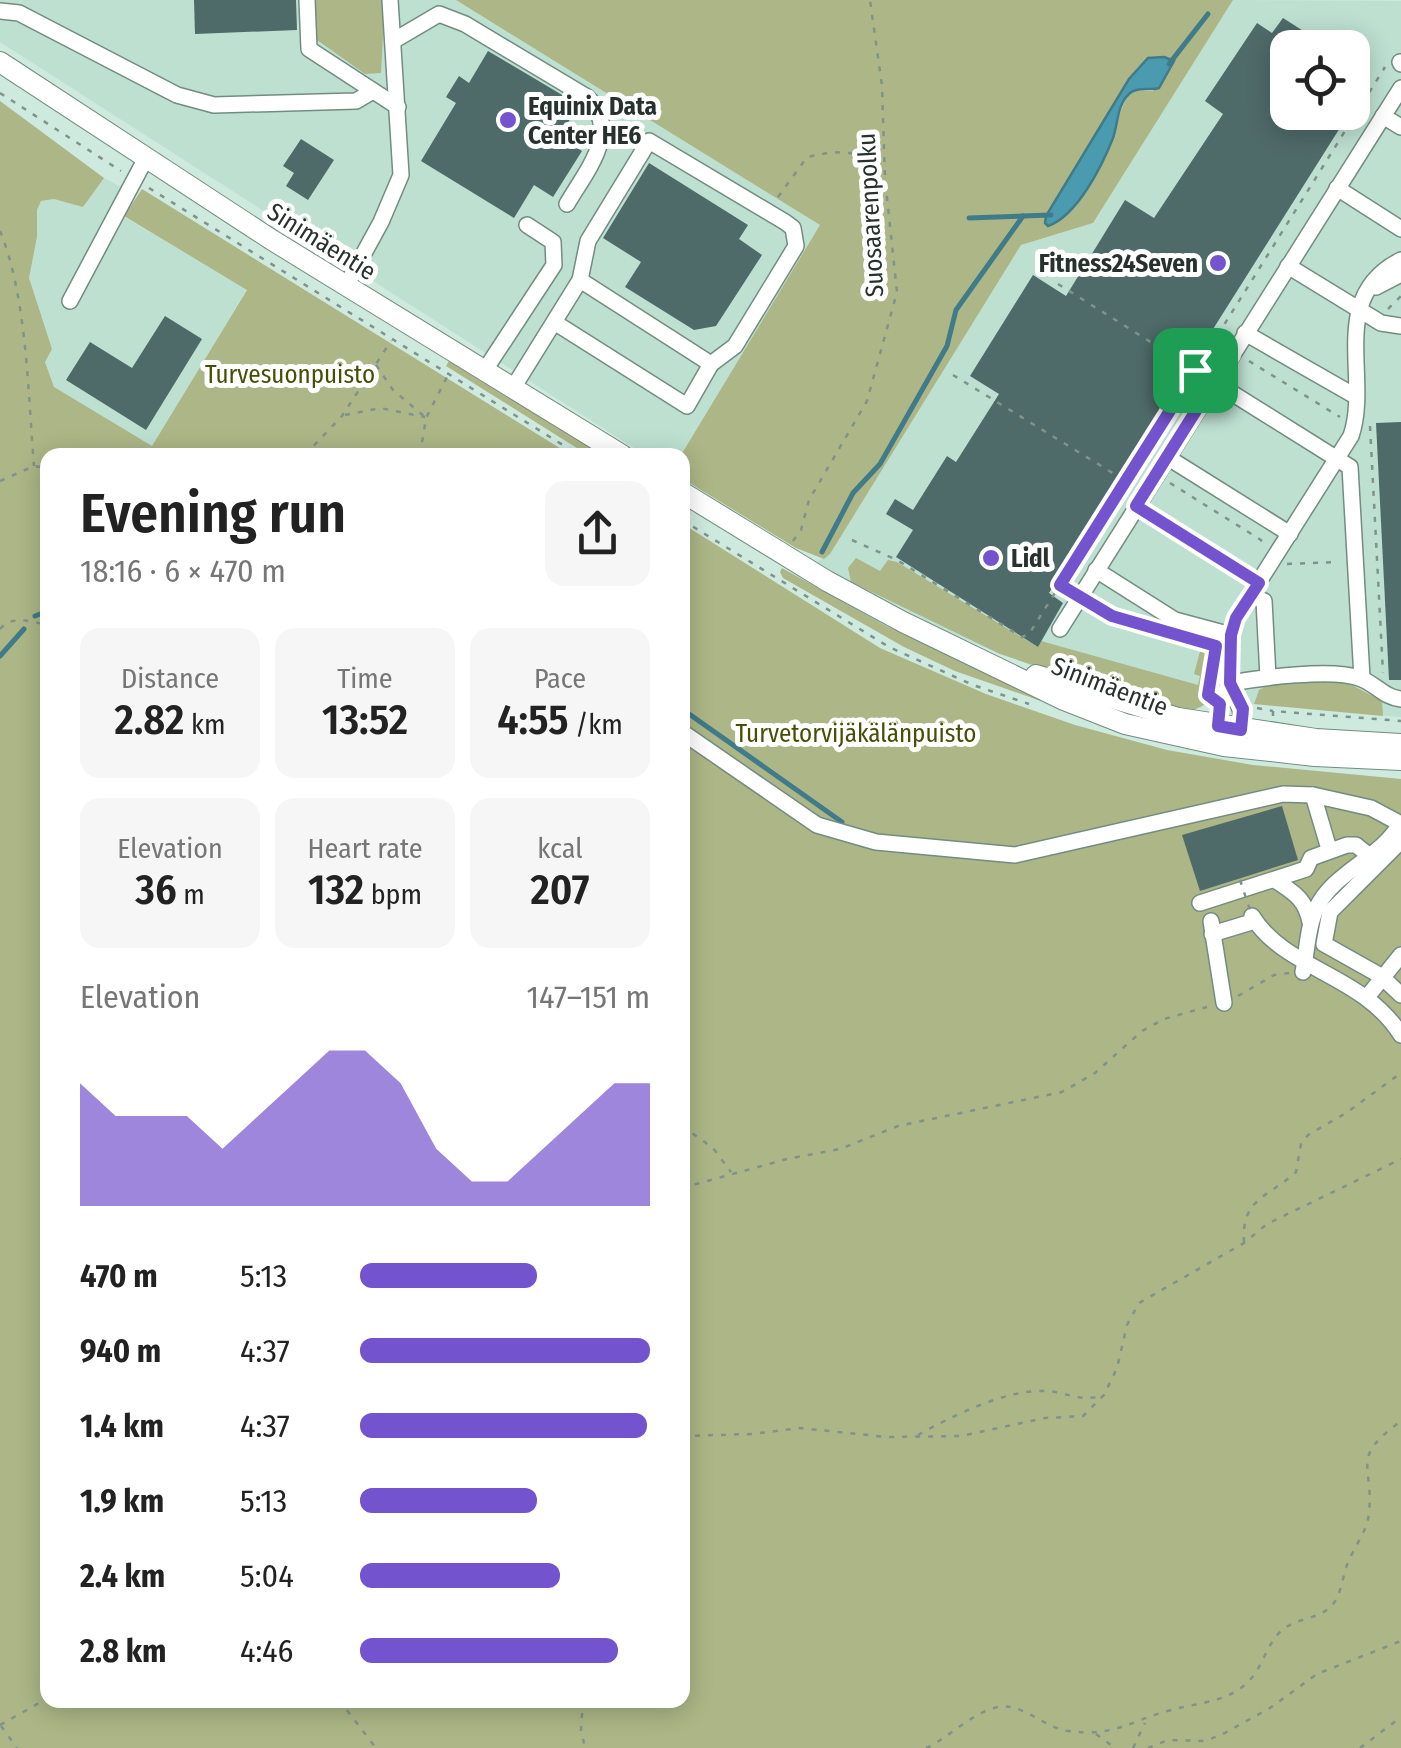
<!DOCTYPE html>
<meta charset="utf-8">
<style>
body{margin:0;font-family:"Fira Sans Condensed",sans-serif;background:#f6f6f6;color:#222;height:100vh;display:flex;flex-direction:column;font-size:38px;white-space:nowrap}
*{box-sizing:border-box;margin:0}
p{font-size:32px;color:#767676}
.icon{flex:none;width:55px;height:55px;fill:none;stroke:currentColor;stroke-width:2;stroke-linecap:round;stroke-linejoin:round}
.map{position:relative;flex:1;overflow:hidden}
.details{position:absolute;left:40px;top:448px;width:650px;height:1260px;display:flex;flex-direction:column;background:#fff;border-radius:20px;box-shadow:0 5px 25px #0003}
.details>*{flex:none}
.buttons{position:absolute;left:1270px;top:30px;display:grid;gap:20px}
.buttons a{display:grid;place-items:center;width:100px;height:100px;border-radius:20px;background:#fff;box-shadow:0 5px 25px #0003;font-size:50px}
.pin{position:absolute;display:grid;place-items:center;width:85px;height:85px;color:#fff;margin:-42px;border-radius:20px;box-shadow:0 5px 15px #0006}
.round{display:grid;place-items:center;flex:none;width:105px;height:105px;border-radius:20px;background:#f6f6f6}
.head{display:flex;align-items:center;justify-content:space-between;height:170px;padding:0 40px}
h1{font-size:55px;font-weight:600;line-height:75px}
.stats{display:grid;grid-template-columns:repeat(3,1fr);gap:15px;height:170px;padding:10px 40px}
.stats div{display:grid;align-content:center;border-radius:20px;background:#f6f6f6;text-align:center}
.stats b{font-size:42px;font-weight:600}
.stats small{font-size:28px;font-weight:400}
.stats p{font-size:28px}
.chart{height:280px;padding:20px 40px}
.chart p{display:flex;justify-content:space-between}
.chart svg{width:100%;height:180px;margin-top:10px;fill:#7454ce;opacity:.7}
ul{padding:0 40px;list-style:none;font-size:32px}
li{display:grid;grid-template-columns:160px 120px 1fr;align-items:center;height:75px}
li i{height:25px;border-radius:12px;background:#7454ce}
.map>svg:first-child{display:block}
.built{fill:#bde0d1;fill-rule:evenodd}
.green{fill:#acb686;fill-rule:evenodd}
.water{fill:#4b9bb0;stroke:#407b89;stroke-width:2.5}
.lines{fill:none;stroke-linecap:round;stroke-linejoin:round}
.stream{stroke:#407b89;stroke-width:5}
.building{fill:#4e6a69}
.minor-casing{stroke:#738c81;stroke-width:18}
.major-casing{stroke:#738c81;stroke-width:22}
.path{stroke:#80938a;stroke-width:2.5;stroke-dasharray:5 8;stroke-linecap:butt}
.minor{stroke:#fff;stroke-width:15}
.major{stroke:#fff;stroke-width:20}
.path-bridge{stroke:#80938a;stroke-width:2.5;stroke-dasharray:5 8;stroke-linecap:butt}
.route-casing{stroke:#fff;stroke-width:20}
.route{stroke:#7454ce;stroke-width:12}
.poi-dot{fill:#7454ce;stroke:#fff;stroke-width:4}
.labels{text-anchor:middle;stroke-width:10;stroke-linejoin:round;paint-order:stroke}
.poi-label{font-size:25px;font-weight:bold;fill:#27312d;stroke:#fff;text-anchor:start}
.street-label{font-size:25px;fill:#27312d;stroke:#fff}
.park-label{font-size:25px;fill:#464f05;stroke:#fff}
</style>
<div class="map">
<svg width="1401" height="1748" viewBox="0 0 1401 1748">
<rect width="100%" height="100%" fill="#cee9dd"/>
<g class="built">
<path d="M0,0H456L820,225L681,455H645L0,42Z"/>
<path d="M1233,0L1401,1V717L1254,704L1230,705L1214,695L1201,708L1000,654L944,630L815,563L830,554L1021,245L1093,223ZM1288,48H1352V112H1288Z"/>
<path d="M104,178L119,186L139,189L124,217L247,289L152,446L53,387L45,362L38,310L29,278L37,237V210L41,201L54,199L83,206Z"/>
</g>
<g class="green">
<path d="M315,0H385L381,73L365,74L317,40Z"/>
<path d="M456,0H1233L1093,223L1021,245L830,554L824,559L796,548L683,479L681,455L820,225ZM1174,61L1166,77L1153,91L1133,90C1119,105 1119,123 1112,140C1101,164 1086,187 1074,210L1137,68Z"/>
<path d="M0,101L104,178L83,207L54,199L41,201L37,210V237L29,278L52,349L45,362L54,387L152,446L247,290L124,216L142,189L571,455H48V1700H682L683,524L880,648L986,694L1075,725L1167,750L1253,765L1401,779V1748H0Z"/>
<path d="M449,361L499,388L607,455H588L446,366Z"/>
<path d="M856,558L880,571L888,560L897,562L1038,647L1041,641L1198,685L1200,676L1194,674L1202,644L1210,647L1213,652L1205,700L1208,703L1190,712L1109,691L1000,654L851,582L848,568Z"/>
<path d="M782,568L888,627L1078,714L955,671L904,647L783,578L780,572Z"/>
<path d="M1342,680L1382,701L1383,716L1254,704L1259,690L1271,683Z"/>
</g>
<path class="water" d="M1164,57L1174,61L1159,88C1150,91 1136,86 1129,94C1117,105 1118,124 1113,138C1102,166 1077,216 1048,226L1045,223L1046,216L1129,79L1148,58Z"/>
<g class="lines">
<g class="stream">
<path d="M1169,64L1208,14"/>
<path d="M969,218L1051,215"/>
<path d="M822,552L853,493L880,464L947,346L956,310L1023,216"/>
<path d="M35,616L48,611"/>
<path d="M0,656L24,629"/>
<path d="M682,709L842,822"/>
</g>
</g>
<g class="building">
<path d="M194,0H296L297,30L195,34Z"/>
<path d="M1283,18L1330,48H1288V112H1350L1203,345L1219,356L1213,366L1198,357L1186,363V376L1049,593L1063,603L1038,647L896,557L913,530L886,514L895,499L913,510L947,456L956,462L999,394L970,376L1033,275L1066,296L1125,200L1154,218L1223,114L1205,101L1257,23L1272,33Z"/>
<path d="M488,51L579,105L559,137L582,151L553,197L534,185L514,218L421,161L456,103L446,97L459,76L469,83Z"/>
<path d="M301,139L334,160L308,200L286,186L294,173L283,166Z"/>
<path d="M649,163L748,225L739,239L762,255L716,326L694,330L625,287L641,262L603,238Z"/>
<path d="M165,316L202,339L146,430L66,380L90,342L132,368Z"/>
<path d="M1401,422V680H1389L1376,423Z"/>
<path d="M1282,806L1298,860L1200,891L1182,835Z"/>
</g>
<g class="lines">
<g class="minor-casing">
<g id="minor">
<path d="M307,0L309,49L398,107"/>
<path d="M0,11L19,13L177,95L214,105L356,101L373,91"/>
<path d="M393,41L439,14L465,24L587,97C622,131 586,171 567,204"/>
<path d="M1400,62L1401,64"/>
<path d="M1383,116L1401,127"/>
<path d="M1337,188L1401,229"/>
<path d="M1401,260C1327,297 1371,378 1351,436L1236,618C1230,636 1225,665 1230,683C1236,705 1243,702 1241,730L1224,746C1217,722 1216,704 1230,683C1260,678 1332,668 1359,678C1375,683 1383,697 1401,699"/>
<path d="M1288,266L1381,323L1401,326"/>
<path d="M580,280L588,241L649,141L785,222L793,228L796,246L735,346L711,364"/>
<path d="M346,286L381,222L401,175L390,0"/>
<path d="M1376,287L1401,274"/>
<path d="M70,301L146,158"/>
<path d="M1245,333L1355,396"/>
<path d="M485,370L554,265L553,242L527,225"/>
<path d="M1195,370L1350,467L1362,678"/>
<path d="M513,388L580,280L711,364L687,406L554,322"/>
<path d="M1167,457L1290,534"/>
<path d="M1136,507L1259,583"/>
<path d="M1096,570L1175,620L1231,635"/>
<path d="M1251,595L1264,601L1268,677"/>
<path d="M1060,629L1401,88"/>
<path d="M682,732L817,825L876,842L1015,855L1283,794L1313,795"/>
<path d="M1401,841L1330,912L1324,944L1381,976L1401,995"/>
<path d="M1329,849L1313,795L1371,808L1401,824"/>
<path d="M1275,880C1294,893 1305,898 1310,922"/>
<path d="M1200,903L1306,869L1311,858L1347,845H1356L1371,857"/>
<path d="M1252,916C1285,970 1363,974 1401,1035"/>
<path d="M1211,921L1224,1003"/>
<path d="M1212,934L1255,921"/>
<path d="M1303,972C1307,952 1307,929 1316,909C1333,872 1380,859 1400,824"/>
<path d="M1367,997L1401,955"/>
</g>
</g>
<g class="major-casing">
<g id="major">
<path d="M0,62L272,240L622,455"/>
<path d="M682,492L827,581L903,622L1064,700L1125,724L1224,746L1315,756L1401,760"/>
<path d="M1036,675L1178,718L1316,739L1401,744"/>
</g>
</g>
<g class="path">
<path d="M0,93L121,171"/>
<path d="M149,188L579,455"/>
<path d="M778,197L807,157L832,152L884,155"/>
<path d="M0,231C27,296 28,395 34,466"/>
<path d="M331,255L347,252"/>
<path d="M1058,284L1181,361"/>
<path d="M1388,309L1401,296"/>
<path d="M1204,357L1385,67"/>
<path d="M1249,361L1340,417"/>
<path d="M376,365L393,390L425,417"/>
<path d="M953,375L1124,480"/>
<path d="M345,415L380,408L425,417"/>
<path d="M1370,426L1383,673"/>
<path d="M305,455L342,416L391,341"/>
<path d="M420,455L426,418L449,373"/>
<path d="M0,481L34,466L48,468"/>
<path d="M1170,483L1261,540L1262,545"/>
<path d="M682,520L889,647L973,685L1029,704"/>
<path d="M852,540L897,560L1022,637L1029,634L1186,385"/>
<path d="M793,541L801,530L809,500L867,401L897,292L885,179L882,86L870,0"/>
<path d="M1287,564L1339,562"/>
<path d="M1095,607L1113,616L1163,631"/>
<path d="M0,629C13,614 31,622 48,625"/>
<path d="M1257,708L1273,711"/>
<path d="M1273,716V711L1401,721"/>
<path d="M1238,996L1274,975L1289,973"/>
<path d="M682,1126L713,1148L731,1172"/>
<path d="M682,1188L787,1159L840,1149L898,1126L1062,1092L1095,1073L1142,1031L1164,1019L1207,1007"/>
<path d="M1244,1242C1241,1198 1269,1197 1296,1172L1301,1144L1308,1135L1346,1113L1401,1073"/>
<path d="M918,1435C952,1416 1006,1389 1046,1391C1066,1392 1080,1402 1100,1396"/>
<path d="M682,1436L752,1434L800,1428L887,1437L961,1436L1045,1418L1083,1416L1104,1395L1117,1368L1127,1325L1139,1303L1244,1243L1267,1224L1401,1159"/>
<path d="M339,1700L376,1748"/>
<path d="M583,1700L581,1730L585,1748"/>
<path d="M0,1725L48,1698"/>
<path d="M1,1726L17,1748"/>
<path d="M1096,1734L1115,1748"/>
<path d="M926,1748C950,1737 971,1713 998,1707C1021,1702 1045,1728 1068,1731C1116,1737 1129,1721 1171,1710C1197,1703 1228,1702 1248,1682C1263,1667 1266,1645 1281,1631C1296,1617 1321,1620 1333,1604C1341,1594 1342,1580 1346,1568C1352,1549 1367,1533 1369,1513C1374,1463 1349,1459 1401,1421"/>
<path d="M1133,1748L1145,1723"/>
<path d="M1148,1748L1168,1740L1205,1741L1223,1734L1270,1708L1317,1674L1401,1641"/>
<path d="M1360,1748L1401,1717"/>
</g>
<use href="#minor" class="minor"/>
<use href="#major" class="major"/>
<path class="path-bridge" d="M1240,880L1252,916"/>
</g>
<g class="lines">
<g class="route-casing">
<path id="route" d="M1212,344L1231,355L1136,506L1259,583L1236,618L1231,635L1230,683L1243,709L1241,730L1218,726L1220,704L1208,695L1216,646L1112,616L1060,585Z"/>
</g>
<use href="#route" class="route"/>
</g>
<g class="poi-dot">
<circle cx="508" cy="120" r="10"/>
<circle cx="1218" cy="263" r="10"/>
<circle cx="991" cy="558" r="10"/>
</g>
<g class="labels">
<g class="poi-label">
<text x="528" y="115">Equinix Data<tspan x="528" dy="29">Center HE6</tspan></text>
<text x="1198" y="272" text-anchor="end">Fitness24Seven</text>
<text x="1011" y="567">Lidl</text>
</g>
<g class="street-label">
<text transform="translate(870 215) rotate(-93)" y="9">Suosaarenpolku</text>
<text transform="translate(322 241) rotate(32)" y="9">Sinimäentie</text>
<text transform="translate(1110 686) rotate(21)" y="9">Sinimäentie</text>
</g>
<g class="park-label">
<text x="290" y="383">Turvesuonpuisto</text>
<text x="856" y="742">Turvetorvijäkälänpuisto</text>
</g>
</g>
</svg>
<div class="buttons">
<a><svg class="icon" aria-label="locate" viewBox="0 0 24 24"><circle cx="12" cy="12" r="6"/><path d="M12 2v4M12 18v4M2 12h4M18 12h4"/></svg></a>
</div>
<div class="pin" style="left:1195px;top:370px;background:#1e9e55"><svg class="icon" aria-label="arrive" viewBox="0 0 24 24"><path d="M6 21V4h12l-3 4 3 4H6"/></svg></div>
<section class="details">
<div class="head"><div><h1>Evening run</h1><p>18:16 · 6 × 470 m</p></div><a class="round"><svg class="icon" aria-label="share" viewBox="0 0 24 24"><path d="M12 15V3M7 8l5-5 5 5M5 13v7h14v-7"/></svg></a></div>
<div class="stats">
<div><p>Distance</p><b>2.82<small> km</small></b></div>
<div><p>Time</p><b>13:52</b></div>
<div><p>Pace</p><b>4:55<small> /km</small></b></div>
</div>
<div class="stats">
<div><p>Elevation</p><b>36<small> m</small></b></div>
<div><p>Heart rate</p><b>132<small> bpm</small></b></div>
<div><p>kcal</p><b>207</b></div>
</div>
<div class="chart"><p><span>Elevation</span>147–151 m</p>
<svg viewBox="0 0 160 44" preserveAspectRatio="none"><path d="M0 44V14L10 22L20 22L30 22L40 30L50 22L60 14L70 6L80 6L90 14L100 30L110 38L120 38L130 30L140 22L150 14L160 14V44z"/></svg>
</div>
<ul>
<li><b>470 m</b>5:13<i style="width:61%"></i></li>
<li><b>940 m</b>4:37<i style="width:100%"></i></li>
<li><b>1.4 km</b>4:37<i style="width:99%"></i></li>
<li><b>1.9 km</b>5:13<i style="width:61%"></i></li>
<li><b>2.4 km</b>5:04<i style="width:69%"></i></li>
<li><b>2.8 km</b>4:46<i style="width:89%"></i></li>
</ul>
</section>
</div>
